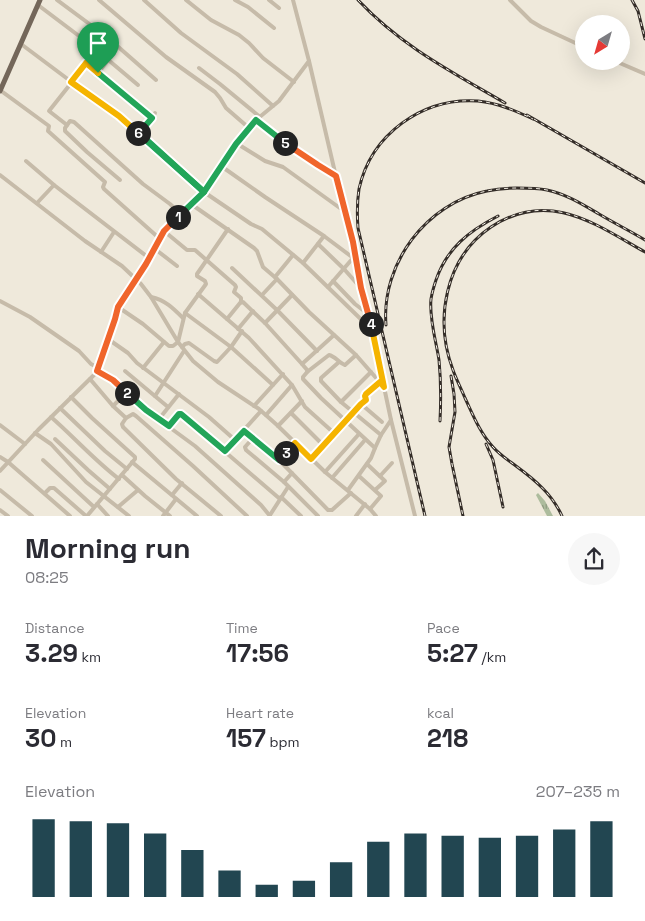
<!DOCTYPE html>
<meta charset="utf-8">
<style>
body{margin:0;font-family:"Space Grotesk",sans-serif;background:#f7f7f7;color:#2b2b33;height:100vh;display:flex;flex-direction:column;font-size:19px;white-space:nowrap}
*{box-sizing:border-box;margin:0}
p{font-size:16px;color:#7c7c81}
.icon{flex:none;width:28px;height:28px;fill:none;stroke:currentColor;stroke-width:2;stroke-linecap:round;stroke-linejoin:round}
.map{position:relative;height:516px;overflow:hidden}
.side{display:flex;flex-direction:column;background:#fff;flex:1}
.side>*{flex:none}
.needle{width:32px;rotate:217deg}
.tools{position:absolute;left:575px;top:15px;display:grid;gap:10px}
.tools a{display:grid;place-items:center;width:55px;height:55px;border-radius:50%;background:#fff;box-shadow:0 5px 20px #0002;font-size:25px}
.pin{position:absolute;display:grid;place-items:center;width:42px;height:42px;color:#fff;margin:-51px -21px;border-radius:50% 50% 50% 0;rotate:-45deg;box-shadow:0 0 5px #0007}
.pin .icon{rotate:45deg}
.km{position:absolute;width:25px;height:25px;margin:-12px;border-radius:50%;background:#222;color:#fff;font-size:14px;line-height:25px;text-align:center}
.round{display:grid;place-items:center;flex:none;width:52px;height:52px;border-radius:26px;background:#f7f7f7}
.summary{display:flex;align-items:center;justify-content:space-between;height:85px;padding:0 25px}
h1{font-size:28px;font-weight:700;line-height:38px}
.metrics{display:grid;grid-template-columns:repeat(3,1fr);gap:8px;height:85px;padding:5px 25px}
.metrics div{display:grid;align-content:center}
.metrics b{font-size:25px;font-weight:700}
.metrics small{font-size:14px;font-weight:400}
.metrics p{font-size:14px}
.chart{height:140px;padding:10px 25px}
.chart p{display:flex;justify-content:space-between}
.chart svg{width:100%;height:90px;margin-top:5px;stroke:#224651;stroke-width:6}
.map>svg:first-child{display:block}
.grass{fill:url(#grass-tufts)}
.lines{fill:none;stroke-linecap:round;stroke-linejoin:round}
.minor{stroke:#c6bba9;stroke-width:4}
.major{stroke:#74675a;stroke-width:5}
.rail-casing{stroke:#342d28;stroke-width:3}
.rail{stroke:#f7f2e7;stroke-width:1;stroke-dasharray:4;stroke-linecap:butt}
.split-1-casing{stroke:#fff;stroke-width:10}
.split-2-casing{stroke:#fff;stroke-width:10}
.split-3-casing{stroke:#fff;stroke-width:10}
.split-4-casing{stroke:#fff;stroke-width:10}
.split-5-casing{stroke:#fff;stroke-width:10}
.split-6-casing{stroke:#fff;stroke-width:10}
.split-7-casing{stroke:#fff;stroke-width:10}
.split-1{stroke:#22a559;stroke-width:6}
.split-2{stroke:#f0652b;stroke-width:6}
.split-3{stroke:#22a559;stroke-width:6}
.split-4{stroke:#f5b400;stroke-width:6}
.split-5{stroke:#f0652b;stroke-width:6}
.split-6{stroke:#22a559;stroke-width:6}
.split-7{stroke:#f5b400;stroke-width:6}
</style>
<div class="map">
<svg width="645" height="516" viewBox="0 0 645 516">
<defs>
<pattern id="grass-tufts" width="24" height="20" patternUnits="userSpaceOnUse" patternTransform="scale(1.25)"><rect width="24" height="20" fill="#adbc9d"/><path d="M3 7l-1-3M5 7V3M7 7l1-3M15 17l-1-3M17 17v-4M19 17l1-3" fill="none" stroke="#8e9980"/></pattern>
</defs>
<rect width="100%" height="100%" fill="#efe9db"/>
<path class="grass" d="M538,493L545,501L553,516H547L536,495Z"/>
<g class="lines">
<g class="minor">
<path d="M57,0L107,37L156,80"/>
<path d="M99,0L166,57L215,92L220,98L226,108L249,128"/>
<path d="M144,0L181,33L237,74L273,106"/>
<path d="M186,0L211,20L239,35L249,43L263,58L294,82"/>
<path d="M235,0L248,7L274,28"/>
<path d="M269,0L279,8"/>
<path d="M510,0L531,21L541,27L584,47"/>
<path d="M38,5L87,42L138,85"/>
<path d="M21,44L85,92L119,115L204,192L251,224L262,229L303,263L372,330"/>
<path d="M309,61L344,211L353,242L361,288L372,330L384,387"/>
<path d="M615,61L645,74"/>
<path d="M199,68L220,84L260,117"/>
<path d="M98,73L108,60"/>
<path d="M71,82L86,63L151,118"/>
<path d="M0,90L49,126L48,131L105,182L103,187L104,189L160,239"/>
<path d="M256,120C281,141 308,160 336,176"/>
<path d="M67,125L49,111L72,82"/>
<path d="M139,133L155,113"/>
<path d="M236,143L265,161L283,167L344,211"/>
<path d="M26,161L54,185L149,258"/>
<path d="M221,166L265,197L324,236L356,260"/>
<path d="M0,175L85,241L122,266L141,284L151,297L178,342L193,361L218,382L259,409L277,425L325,472L370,509L376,516"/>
<path d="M120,180L87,152L65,131V128L70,121L74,122L143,184L170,204L181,214"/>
<path d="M37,203L54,185"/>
<path d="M191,204L254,248L257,251L263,267L277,279L309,312L356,355L384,387L391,420L415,516"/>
<path d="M164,231L187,250H195L235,285L236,287L234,292L241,298V302"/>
<path d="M318,244L344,269L360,287"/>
<path d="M155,249L177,266"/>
<path d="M101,252L114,232"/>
<path d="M303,263L324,236"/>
<path d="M232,268L277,310L317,351"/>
<path d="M275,277L293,255"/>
<path d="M333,281L355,304L368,314"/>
<path d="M328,287L353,258"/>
<path d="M198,294L249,338L292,385L305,407L335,434"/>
<path d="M262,295L277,279"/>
<path d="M151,297C165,300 173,308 183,318"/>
<path d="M0,301L30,317L79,351L91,364L99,368"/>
<path d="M118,307L143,324L169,346H173L178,342L185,313L206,284L205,281L197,276V274L228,229"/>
<path d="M185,313L231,347L273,385"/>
<path d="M227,319L240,303L243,302L265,323L302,364"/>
<path d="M265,323L292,295"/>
<path d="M238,329L253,311"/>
<path d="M334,335L302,364L308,371L303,377V379L321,398L375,448"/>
<path d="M108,339L128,353L137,363L209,417L235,440"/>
<path d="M182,347L185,344L189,343L214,361L217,362L231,347L242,331"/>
<path d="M339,362L321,378V381L341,402L381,435"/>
<path d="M143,368L164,342"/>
<path d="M97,371L113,380L146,410L195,446L261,505L270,516"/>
<path d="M125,371L168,407"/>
<path d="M307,372L329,355C335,356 339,363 345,365L356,355"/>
<path d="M90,379L113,406"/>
<path d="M127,392L113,406L126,418L122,424L123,427L176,479L221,516"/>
<path d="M155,396L184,351"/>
<path d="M71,397L92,418L135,457V459L87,516"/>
<path d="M341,402L371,372"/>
<path d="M361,404L382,422"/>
<path d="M254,406L283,374"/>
<path d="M60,408L105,451L127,469"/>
<path d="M291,413L324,446"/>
<path d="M266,415L292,385"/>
<path d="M51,417C74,437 94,460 119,479"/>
<path d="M126,418L133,414L136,416L193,466L247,516"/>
<path d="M159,419L179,394"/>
<path d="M0,425L25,444"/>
<path d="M278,426L302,401"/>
<path d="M169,427L179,414H181L280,499"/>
<path d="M244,431L279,460L328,510H332L351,493"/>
<path d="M35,433L51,444L86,482L129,516"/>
<path d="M253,438L245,447L246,450L284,482L318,516"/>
<path d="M55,439L88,470L110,489"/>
<path d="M225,451L261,411"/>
<path d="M0,457L8,462L70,516"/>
<path d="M311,459L361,404L366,401V394L380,382"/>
<path d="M43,460L94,507"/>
<path d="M279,460L295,443"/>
<path d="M132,462L197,516"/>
<path d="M367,464L385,481L375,490"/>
<path d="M0,471L38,430L95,374L99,368L118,307L146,264L164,231L204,192L242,135L256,120L279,101L309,61L293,0"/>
<path d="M325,472L359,434"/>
<path d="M122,475L145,496L170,516"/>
<path d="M359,476L381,496L370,509"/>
<path d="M380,476L392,463"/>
<path d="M332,478L365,440"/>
<path d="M284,482L292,473"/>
<path d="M0,490L32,516"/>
<path d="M348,490L371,458L375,448L381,435L391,420"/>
<path d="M45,493L50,488H54L86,516"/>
<path d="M172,495L182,483"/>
<path d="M281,497L301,516"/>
<path d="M97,504L108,516"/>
<path d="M118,507L138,490"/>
<path d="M0,510L8,516"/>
<path d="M270,515L288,487"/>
<path d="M163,516L176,499"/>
<path d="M356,516L365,504"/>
</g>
<path class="major" d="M0,91L40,0"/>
<g class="rail-casing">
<g id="rail">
<path d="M358,0C401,46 452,72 505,103"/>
<path d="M632,0L638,11L645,39"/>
<path d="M527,115L645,183"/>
<path d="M386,325C381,264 426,203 487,191C496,189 507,188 517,188C527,188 537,188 547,190C566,194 582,204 599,214C614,223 630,231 645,240"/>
<path d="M451,376L454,394L455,412L449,447L452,464L463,516"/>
<path d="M440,421C441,401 441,380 439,360C436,341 429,318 431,299C432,293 434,286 436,280C447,248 469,231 498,216"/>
<path d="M486,444L493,460L503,507"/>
<path d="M425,516L358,228C357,215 357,202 359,189C371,134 423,97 478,101C498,103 516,111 533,119"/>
<path d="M562,516C552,494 535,480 516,466C508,460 500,455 493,447C480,433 473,415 465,398C461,388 456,379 453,370C434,320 445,258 491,227C549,189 595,224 645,252"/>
</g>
</g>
<use href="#rail" class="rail"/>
</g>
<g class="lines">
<g class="split-1-casing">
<path id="split-1" d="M98,73L152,118L139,133L204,192L178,217"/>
</g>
<g class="split-2-casing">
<path id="split-2" d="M127,393L113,380L97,371L115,319L118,307L146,264L164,231L178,217"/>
</g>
<g class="split-3-casing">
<path id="split-3" d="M127,393L146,410L169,426L179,414H181L225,451L244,431L279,460L286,453"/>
</g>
<g class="split-4-casing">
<path id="split-4" d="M286,453L295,443L311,459L361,404L366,400L365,396L366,394L380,382L384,387L371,324"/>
</g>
<g class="split-5-casing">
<path id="split-5" d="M285,143L318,165L336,176L353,242L361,288L371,324"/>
</g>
<g class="split-6-casing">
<path id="split-6" d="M138,133L204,192L236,144L256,120L285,143"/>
</g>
<g class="split-7-casing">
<path id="split-7" d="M98,73L86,63L71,82L119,116L138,133"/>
</g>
<use href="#split-1" class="split-1"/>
<use href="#split-2" class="split-2"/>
<use href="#split-3" class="split-3"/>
<use href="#split-4" class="split-4"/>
<use href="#split-5" class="split-5"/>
<use href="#split-6" class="split-6"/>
<use href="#split-7" class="split-7"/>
</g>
</svg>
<div class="tools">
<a><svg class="needle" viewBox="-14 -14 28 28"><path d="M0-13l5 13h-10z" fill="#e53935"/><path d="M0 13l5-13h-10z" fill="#7c7c81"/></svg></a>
</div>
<div class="pin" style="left:98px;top:73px;background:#1e9e55"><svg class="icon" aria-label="arrive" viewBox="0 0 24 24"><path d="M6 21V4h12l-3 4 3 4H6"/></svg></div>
<b class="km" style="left:178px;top:217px">1</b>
<b class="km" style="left:127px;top:393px">2</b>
<b class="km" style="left:286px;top:453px">3</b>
<b class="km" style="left:371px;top:324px">4</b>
<b class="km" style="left:285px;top:143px">5</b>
<b class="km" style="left:138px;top:133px">6</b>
</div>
<section class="side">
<div class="summary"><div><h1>Morning run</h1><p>08:25</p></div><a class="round"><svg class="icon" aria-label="share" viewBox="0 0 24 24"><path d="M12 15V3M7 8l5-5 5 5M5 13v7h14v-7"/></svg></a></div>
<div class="metrics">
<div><p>Distance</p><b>3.29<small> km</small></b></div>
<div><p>Time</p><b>17:56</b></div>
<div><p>Pace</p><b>5:27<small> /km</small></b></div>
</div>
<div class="metrics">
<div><p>Elevation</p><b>30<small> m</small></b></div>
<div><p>Heart rate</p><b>157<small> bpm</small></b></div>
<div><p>kcal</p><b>218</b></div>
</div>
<div class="chart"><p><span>Elevation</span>207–235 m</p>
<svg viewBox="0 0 160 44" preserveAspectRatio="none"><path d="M5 44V6M15 44V7M25 44V8M35 44V13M45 44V21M55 44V31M65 44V38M75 44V36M85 44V27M95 44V17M105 44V13M115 44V14M125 44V15M135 44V14M145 44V11M155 44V7"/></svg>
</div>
</section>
